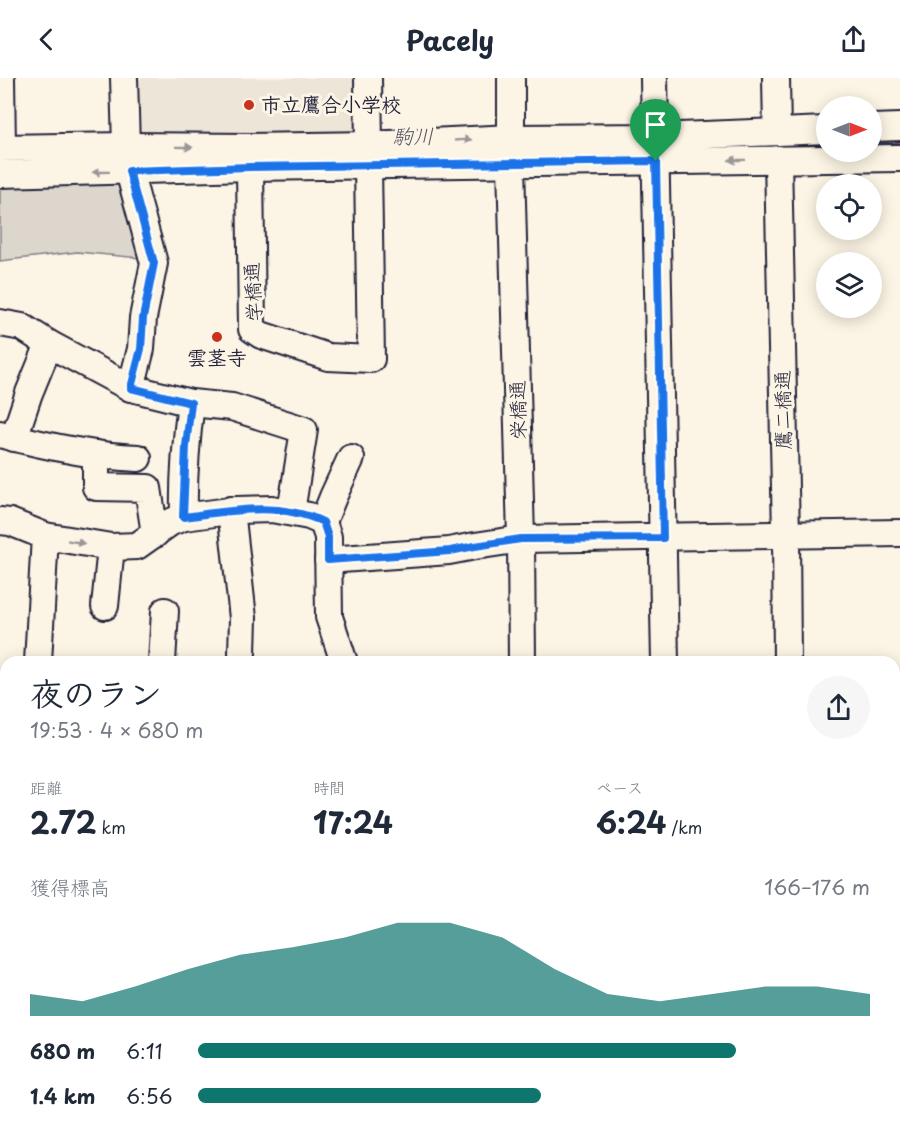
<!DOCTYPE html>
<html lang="ja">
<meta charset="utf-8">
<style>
body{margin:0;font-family:"Playpen Sans","Klee One",sans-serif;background:#f6f6f7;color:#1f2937;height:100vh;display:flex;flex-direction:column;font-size:22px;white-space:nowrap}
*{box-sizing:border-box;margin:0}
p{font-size:20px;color:#747a83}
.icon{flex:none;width:33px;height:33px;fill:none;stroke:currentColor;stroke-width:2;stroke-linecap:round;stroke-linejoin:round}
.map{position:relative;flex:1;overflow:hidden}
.drawer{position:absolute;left:0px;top:578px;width:900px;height:476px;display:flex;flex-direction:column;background:#fff;border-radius:18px 18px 0 0;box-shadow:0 3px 15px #0003}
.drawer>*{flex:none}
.needle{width:39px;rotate:90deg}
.fabs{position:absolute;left:816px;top:18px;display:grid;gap:12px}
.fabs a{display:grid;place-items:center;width:66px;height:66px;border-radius:50%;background:#fff;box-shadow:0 3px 15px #0003;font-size:30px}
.pin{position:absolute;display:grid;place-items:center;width:51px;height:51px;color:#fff;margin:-62px -26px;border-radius:50% 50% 50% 0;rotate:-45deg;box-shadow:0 0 6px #0007}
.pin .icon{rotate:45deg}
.round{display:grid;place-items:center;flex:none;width:63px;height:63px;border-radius:32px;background:#f6f6f7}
.headline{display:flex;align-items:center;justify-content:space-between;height:102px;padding:0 30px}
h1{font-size:33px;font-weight:700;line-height:45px}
.metrics{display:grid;grid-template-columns:repeat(3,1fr);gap:9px;height:102px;padding:6px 30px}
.metrics div{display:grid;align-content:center}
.metrics b{font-size:30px;font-weight:700}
.metrics small{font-size:16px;font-weight:400}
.metrics p{font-size:16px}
.chart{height:168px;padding:12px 30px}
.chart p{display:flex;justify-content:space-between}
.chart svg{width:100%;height:108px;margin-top:6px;fill:#0f766e;opacity:.7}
ul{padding:0 30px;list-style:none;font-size:20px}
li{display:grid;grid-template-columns:96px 72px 1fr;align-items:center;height:45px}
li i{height:15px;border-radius:8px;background:#0f766e}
header{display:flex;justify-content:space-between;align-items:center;height:78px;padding:0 30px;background:#fff;font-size:27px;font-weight:700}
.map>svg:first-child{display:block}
.built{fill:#ece5d8}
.park{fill:#dcd6cc;stroke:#7f7c84;stroke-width:1.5}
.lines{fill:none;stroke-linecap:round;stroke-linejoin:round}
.stream{stroke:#78757e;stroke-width:5}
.minor-casing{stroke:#22223b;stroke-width:30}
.minor{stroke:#fcf5e5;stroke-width:26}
.rail{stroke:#22223b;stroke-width:4.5}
.oneway{fill:#9a9698}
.route-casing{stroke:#fff;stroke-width:12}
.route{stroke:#1a73e8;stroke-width:8}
.poi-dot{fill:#c8321e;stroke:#fcf5e5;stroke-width:2}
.labels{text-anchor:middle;stroke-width:6;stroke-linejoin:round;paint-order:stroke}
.poi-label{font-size:20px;font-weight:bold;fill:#22223b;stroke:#fcf5e5;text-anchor:start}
.street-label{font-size:20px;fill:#22223b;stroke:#fcf5e5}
.water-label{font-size:21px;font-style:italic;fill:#545362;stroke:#fcf5e5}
</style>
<header><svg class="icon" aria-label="back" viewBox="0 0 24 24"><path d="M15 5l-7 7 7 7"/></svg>Pacely<svg class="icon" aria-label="share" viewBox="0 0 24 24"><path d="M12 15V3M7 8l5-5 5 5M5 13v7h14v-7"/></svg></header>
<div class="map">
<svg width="900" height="1052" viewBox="0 0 900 1052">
<rect width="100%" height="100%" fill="#fcf5e5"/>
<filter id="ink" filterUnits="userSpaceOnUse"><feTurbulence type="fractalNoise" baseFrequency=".0167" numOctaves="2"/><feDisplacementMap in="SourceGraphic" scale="12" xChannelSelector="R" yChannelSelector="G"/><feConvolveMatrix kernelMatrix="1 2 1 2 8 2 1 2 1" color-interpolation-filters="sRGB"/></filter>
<g filter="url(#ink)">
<path class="built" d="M136,0H361V54L355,60L137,59Z"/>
<path class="park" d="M119,99L140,180L77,174L0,183V101Z"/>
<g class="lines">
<g class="stream">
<path d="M872,66H900"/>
<path d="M713,70L826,67"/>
</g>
<g class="minor-casing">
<g id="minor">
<path d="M1,0L2,70"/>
<path d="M124,0L126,68"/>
<path d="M368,0L369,67"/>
<path d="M511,0V86L521,461L522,584"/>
<path d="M654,0L665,584"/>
<path d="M776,0L777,54"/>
<path d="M872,50L900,49"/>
<path d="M0,70L126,68L250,69L369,67L512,60L655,59L826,52"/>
<path d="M778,81L786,457L787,584"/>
<path d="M250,89L252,251L261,257L328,279L371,281L368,88"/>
<path d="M129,93L154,185L143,240L141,271L131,310"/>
<path d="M0,96L250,89L900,80"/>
<path d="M0,245L22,249L49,266L131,310L191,325L232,329L304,352L291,434"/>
<path d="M0,356C45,368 91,378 138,380"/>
<path d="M14,360L29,315L49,266"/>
<path d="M96,376V409L148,410L155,456"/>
<path d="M231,432L243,540L242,575"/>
<path d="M184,439C183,401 186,363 191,325"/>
<path d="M0,443L10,444L45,458L111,469L137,468L171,444L184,439L237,432L272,431L309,438L323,444"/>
<path d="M328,482L449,473L475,468L521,461L900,455"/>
<path d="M105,528L111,469"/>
<path d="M38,584L45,458"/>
<path d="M162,584L165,533"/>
<path d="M344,584L329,539L328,459L323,444L333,419L351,380"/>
<path d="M0,657L6,656"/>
<path d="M894,778H900"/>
<path d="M0,807H6"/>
<path d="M894,822H900"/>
<path d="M0,849H6"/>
<path d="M894,991H900"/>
<path d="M0,1046L6,974"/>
<path d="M639,1047L675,1050V1052"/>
<path d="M138,1052L139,1047"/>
<path d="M405,1052V1047"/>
<path d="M523,1052V1047"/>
</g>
</g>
<use href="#minor" class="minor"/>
<g class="rail">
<path d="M894,791H900"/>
<path d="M894,802L900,801"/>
<path d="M0,816L6,817"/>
<path d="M0,827H6"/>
</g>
</g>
<defs><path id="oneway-solid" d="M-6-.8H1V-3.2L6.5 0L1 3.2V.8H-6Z" transform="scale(1.5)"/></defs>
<g class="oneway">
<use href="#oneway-solid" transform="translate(463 62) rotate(-3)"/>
<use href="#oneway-solid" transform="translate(184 69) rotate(1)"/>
<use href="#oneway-solid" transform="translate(737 82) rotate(179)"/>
<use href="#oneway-solid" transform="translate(101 94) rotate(179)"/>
<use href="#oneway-solid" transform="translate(76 464) rotate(10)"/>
</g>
</g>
<g class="lines" filter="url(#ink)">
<g class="route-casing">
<path id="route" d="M656,83L663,460L521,461L475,468L450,473L328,482V459L323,444C279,423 230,433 183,439L186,368L191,325L131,310L141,271L143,240L154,185L129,93L250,89Z"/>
</g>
<use href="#route" class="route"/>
</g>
<g class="poi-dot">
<circle cx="249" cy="27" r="6"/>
<circle cx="217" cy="259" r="6"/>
</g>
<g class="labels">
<g class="poi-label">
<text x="261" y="34">市立鷹合小学校</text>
<text x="217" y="287" text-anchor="middle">雲茎寺</text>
</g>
<g class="street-label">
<text transform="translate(253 214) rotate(-93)" y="7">学橋通</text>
<text transform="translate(518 332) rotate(-91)" y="7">栄橋通</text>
<text transform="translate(783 332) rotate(-91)" y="7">鷹二橋通</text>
</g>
<g class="water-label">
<text transform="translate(413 59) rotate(-1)" y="7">駒川</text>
</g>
</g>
</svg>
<div class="fabs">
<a><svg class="needle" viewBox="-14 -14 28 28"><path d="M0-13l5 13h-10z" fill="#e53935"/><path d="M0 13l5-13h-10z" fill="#747a83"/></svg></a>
<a><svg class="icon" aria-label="locate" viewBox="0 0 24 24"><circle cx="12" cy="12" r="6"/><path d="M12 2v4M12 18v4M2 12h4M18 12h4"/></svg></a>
<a><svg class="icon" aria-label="layers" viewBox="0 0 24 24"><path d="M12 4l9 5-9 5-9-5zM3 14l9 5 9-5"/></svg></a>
</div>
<div class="pin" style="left:656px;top:83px;background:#1e9e55"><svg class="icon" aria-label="arrive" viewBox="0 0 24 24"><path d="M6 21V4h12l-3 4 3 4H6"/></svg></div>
<section class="drawer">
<div class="headline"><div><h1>夜のラン</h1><p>19:53 · 4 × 680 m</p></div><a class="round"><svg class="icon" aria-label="share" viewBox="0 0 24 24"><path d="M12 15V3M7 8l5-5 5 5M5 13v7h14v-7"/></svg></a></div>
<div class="metrics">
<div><p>距離</p><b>2.72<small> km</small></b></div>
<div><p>時間</p><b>17:24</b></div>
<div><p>ペース</p><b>6:24<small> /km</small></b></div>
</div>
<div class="chart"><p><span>獲得標高</span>166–176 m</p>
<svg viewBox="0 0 160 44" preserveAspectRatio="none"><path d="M0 44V35L10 38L20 32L30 25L40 19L50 16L60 12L70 6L80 6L90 12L100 25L110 35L120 38L130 35L140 32L150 32L160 35V44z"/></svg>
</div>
<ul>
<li><b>680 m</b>6:11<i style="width:80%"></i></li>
<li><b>1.4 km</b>6:56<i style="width:51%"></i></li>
</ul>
</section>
</div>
